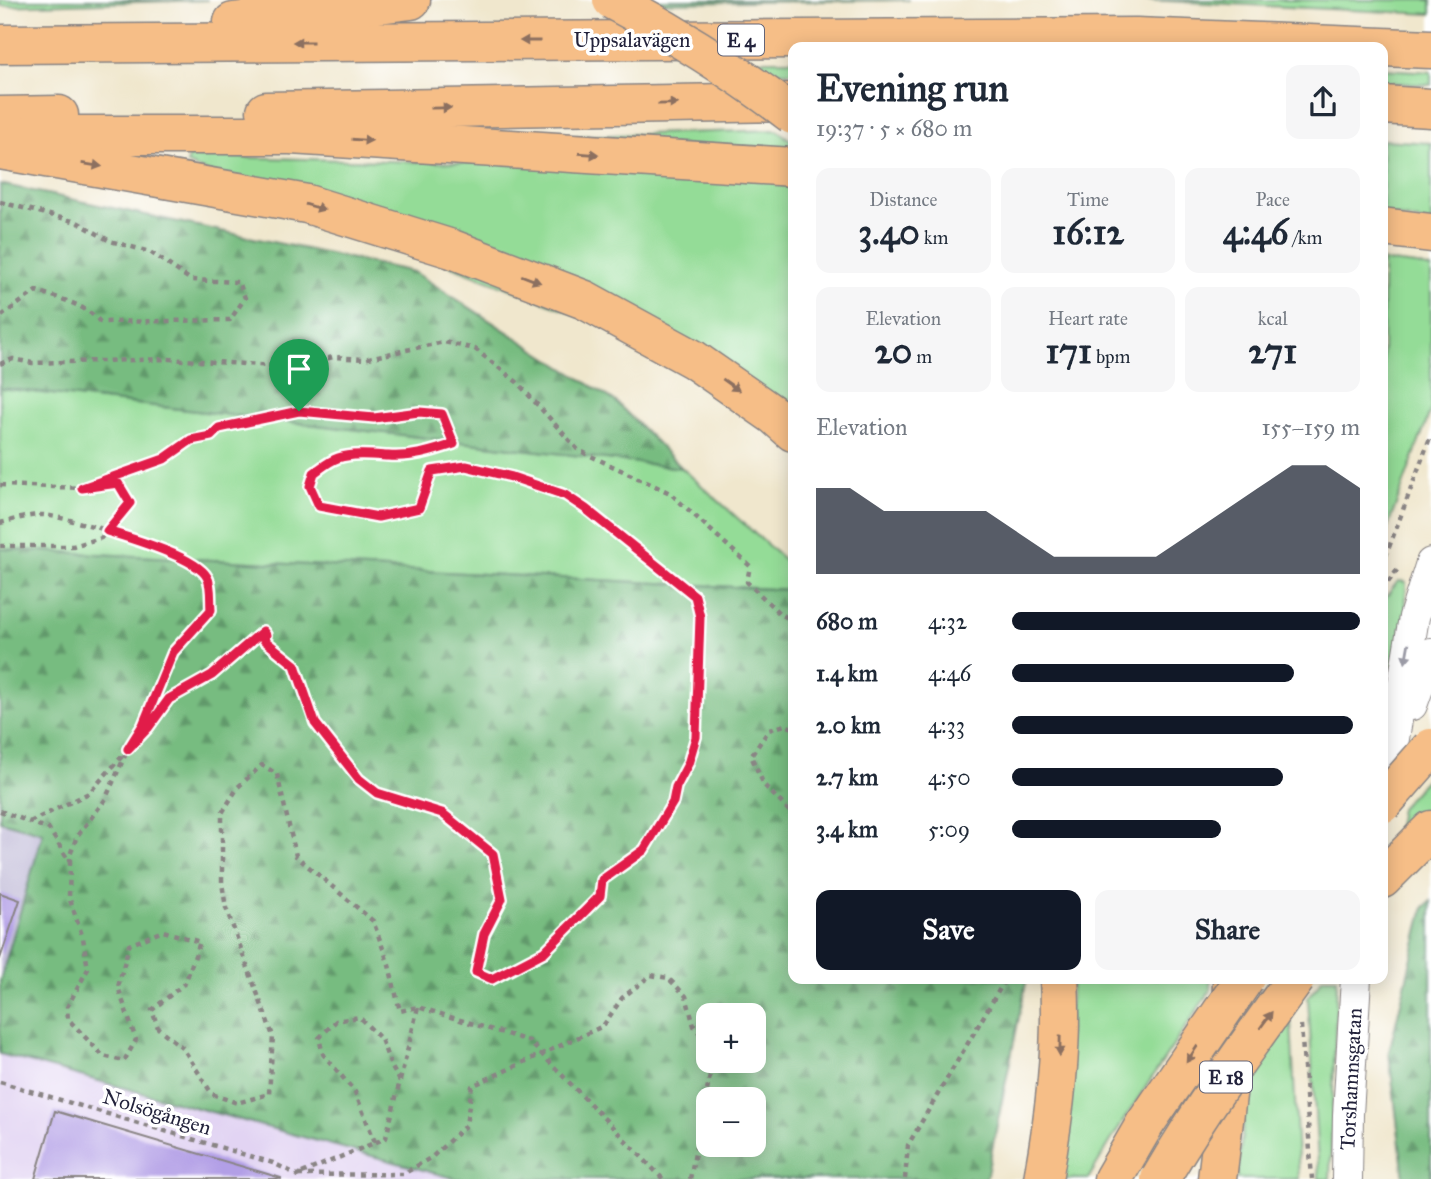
<!DOCTYPE html>
<meta charset="utf-8">
<style>
body{margin:0;font-family:"IM FELL Great Primer",serif;background:#f6f6f7;color:#1f2937;height:100vh;display:flex;flex-direction:column;font-size:26px;white-space:nowrap}
*{box-sizing:border-box;margin:0}
p{font-size:23px;color:#747a83}
.icon{flex:none;width:38px;height:38px;fill:none;stroke:currentColor;stroke-width:2;stroke-linecap:round;stroke-linejoin:round}
.map{position:relative;flex:1;overflow:hidden}
.details{position:absolute;left:788px;top:42px;width:600px;height:942px;display:flex;flex-direction:column;background:#fff;border-radius:14px;box-shadow:0 4px 18px #0003}
.details>*{flex:none}
.buttons{position:absolute;left:696px;top:1003px;display:grid;gap:14px}
.buttons a{display:grid;place-items:center;width:70px;height:70px;border-radius:14px;background:#fff;box-shadow:0 4px 18px #0003;font-size:35px}
.pin{position:absolute;display:grid;place-items:center;width:60px;height:60px;color:#fff;margin:-72px -30px;border-radius:50% 50% 50% 0;rotate:-45deg;box-shadow:0 0 7px #0007}
.pin .icon{rotate:45deg}
.round{display:grid;place-items:center;flex:none;width:74px;height:74px;border-radius:14px;background:#f6f6f7}
.head{display:flex;align-items:center;justify-content:space-between;height:119px;padding:0 28px}
h1{font-size:38px;font-weight:800;line-height:52px}
.figures{display:grid;grid-template-columns:repeat(3,1fr);gap:10px;height:119px;padding:7px 28px}
.figures div{display:grid;align-content:center;border-radius:14px;background:#f6f6f7;text-align:center}
.figures b{font-size:35px;font-weight:800}
.figures small{font-size:19px;font-weight:400}
.figures p{font-size:19px}
.chart{height:196px;padding:14px 28px}
.chart p{display:flex;justify-content:space-between}
.chart svg{width:100%;height:126px;margin-top:7px;fill:#111827;opacity:.7}
.action{display:flex;gap:14px;margin-top:auto;padding:14px 28px}
.action a{flex:1;height:80px;border-radius:14px;background:#111827;color:#fff;font-size:28px;font-weight:800;line-height:80px;text-align:center}
.action a+a{background:#f6f6f7;color:#1f2937}
ul{padding:0 28px;list-style:none;font-size:23px}
li{display:grid;grid-template-columns:112px 84px 1fr;align-items:center;height:52px}
li i{height:18px;border-radius:9px;background:#111827}
.map>svg:first-child{display:block}
.built{fill:#e2d4f3}
.industrial{fill:#c5c0da}
.green{fill:#94dc97;stroke:#5b7f69;stroke-width:2}
.forest{fill:url(#forest-firs);stroke:#4c6f5e;stroke-width:2;fill-rule:evenodd}
.building{fill:#b29fe6}
.lines{fill:none;stroke-linecap:round;stroke-linejoin:round}
.minor-casing{stroke:#898484;stroke-width:32}
.highway-casing{stroke:#898484;stroke-width:41}
.path{stroke:#898484;stroke-width:4.5;stroke-dasharray:5 5;stroke-linecap:butt}
.minor{stroke:#fff;stroke-width:30}
.highway{stroke:#f6be87;stroke-width:38}
.highway-bridge-casing{stroke:#898484;stroke-width:41;stroke-linecap:butt}
.highway-bridge{stroke:#f6be87;stroke-width:38}
.oneway{fill:#8c7061}
.oneway2{fill:#9c9ca7}
.route-casing{stroke:#fff;stroke-width:14}
.route{stroke:#e11d48;stroke-width:9}
.labels{text-anchor:middle;stroke-width:7;stroke-linejoin:round;paint-order:stroke}
.shield{fill:#fff;stroke:#646476;stroke-width:2}
.shield-label{font-size:19px;font-weight:bold;fill:#22223b}
.street-label{font-size:21px;fill:#22223b;stroke:#fff}
</style>
<div class="map">
<svg width="1431" height="1179" viewBox="0 0 1431 1179">
<defs>
<pattern id="forest-firs" width="22" height="20" patternUnits="userSpaceOnUse" patternTransform="scale(1.75)"><rect width="22" height="20" fill="#77bc80"/><path d="M5 1l3.5 6h-7zM16 11l3.5 6h-7z" fill="#61986a"/></pattern>
</defs>
<rect width="100%" height="100%" fill="#fff"/>
<filter id="ink" filterUnits="userSpaceOnUse"><feTurbulence type="fractalNoise" baseFrequency=".0143" numOctaves="2"/><feDisplacementMap in="SourceGraphic" scale="14" xChannelSelector="R" yChannelSelector="G"/><feConvolveMatrix kernelMatrix="1 2 1 2 8 2 1 2 1" color-interpolation-filters="sRGB"/></filter>
<filter id="wash" filterUnits="userSpaceOnUse"><feTurbulence type="fractalNoise" baseFrequency=".00686" numOctaves="4" result="noise"/><feDisplacementMap in="SourceGraphic" scale="28" xChannelSelector="R" yChannelSelector="G"/><feGaussianBlur stdDeviation="1.57" result="paint"/><feColorMatrix in="noise" values="0 0 0 0 0 0 0 0 0 0 0 0 0 0 0 0 0 1.4 0 .05"/><feComposite in="paint" operator="in"/></filter>
<g filter="url(#wash)">
<rect width="100%" height="100%" fill="#f0e7cd"/>
<path class="built" d="M0,1054L456,1179H0Z"/>
<path class="industrial" d="M0,821L43,833L0,981Z"/>
<g class="green">
<path d="M0,0H208L0,6Z"/>
<path d="M649,0H910L655,3Z"/>
<path d="M1146,0H1431V14Z"/>
<path d="M750,60H793V72H766Z"/>
<path d="M1383,69L1431,72V85L1383,82Z"/>
<path d="M777,130L793,142V155L575,136Z"/>
<path d="M1382,140L1431,143V223L1383,214Z"/>
<path d="M189,156L546,165L793,181V415L752,382L187,164Z"/>
<path d="M1383,261L1417,265L1431,269V409L1383,540Z"/>
<path d="M0,388L682,468L793,568V590L0,549Z"/>
<path d="M1398,581L1406,582V609L1383,703V601Z"/>
<path d="M1431,774V805L1395,839L1400,808Z"/>
<path d="M1072,978H1210L1211,989L1121,1124L1088,1179H1058Z"/>
<path d="M1323,978H1337L1330,1179H1319L1308,998Z"/>
<path d="M1291,1021L1299,1179H1237L1248,1084Z"/>
</g>
<g class="forest">
<path d="M0,184L414,272L615,401L682,468L0,388Z"/>
<path d="M0,549L793,590V978H1027L986,1179H456L0,1054V981L43,833L0,821ZM754,1015V1060H709V1015ZM754,1099V1144H709V1099Z"/>
<path d="M1431,901V1179H1404L1389,1052L1424,907Z"/>
</g>
<g id="blocks">
<g class="building">
<path d="M0,893L20,900L0,959Z"/>
<path d="M55,1111L281,1178V1179H35Z"/>
</g>
</g>
</g>
<g filter="url(#ink)">
<use href="#blocks" fill-opacity="0" stroke="#898484" stroke-width="2"/>
<g class="lines">
<g class="minor-casing">
<g id="minor">
<path d="M1412,705L1431,653"/>
<path d="M1383,805L1414,617L1431,563"/>
<path d="M1347,1179L1348,1115L1356,978"/>
</g>
</g>
<g class="highway-casing">
<g id="highway">
<path d="M233,22L411,0"/>
<path d="M0,44L1136,37L1431,49"/>
<path d="M1382,105L1431,108"/>
<path d="M266,111L793,102"/>
<path d="M0,116L59,115"/>
<path d="M27,135H290L793,167"/>
<path d="M0,150L307,204L452,249L585,300L693,359L775,416L793,432"/>
<path d="M1382,227L1431,233"/>
<path d="M1382,879L1431,830"/>
<path d="M1043,1179C1055,1112 1063,1046 1059,978"/>
<path d="M1113,1179L1145,1124"/>
<path d="M1217,1179L1229,1078L1232,982"/>
</g>
</g>
<g class="path">
<path d="M0,202L77,222L110,241L150,252L191,280L239,282L245,298L230,320L100,322C85,304 58,298 36,291L0,317"/>
<path d="M0,364L13,359L32,363L169,359L290,367L333,357L364,359L444,342L475,349L517,382L578,450L670,493L750,566L747,582L779,613L793,621"/>
<path d="M0,485L82,488"/>
<path d="M0,523C13,520 29,515 43,515C70,517 197,554 208,577C212,585 210,601 211,610L173,652L143,725L134,740"/>
<path d="M0,546H73L101,538L130,503L118,483L94,486"/>
<path d="M1382,566L1431,435"/>
<path d="M1382,590L1398,569"/>
<path d="M793,728L785,725L769,730L751,756L764,785L793,815"/>
<path d="M0,811L49,829L70,863L69,897L83,938L88,969L67,1007L68,1019L103,1056L124,1061L136,1040L118,987L129,945L163,931L200,942L185,983L152,1010L158,1028L183,1048L212,1094L237,1103L269,1094L273,1036L226,908L222,883V813L238,787L262,765L277,774L296,856L373,921L389,965L400,1011L418,1007L529,1041L663,1179"/>
<path d="M30,822L89,793L125,753"/>
<path d="M70,863V855L77,836L105,800L128,749L148,728L169,699L212,675L263,631L266,635L264,640L295,665L315,723L359,779L377,793L442,813L493,854L502,899L484,934L476,972L492,979L544,952L600,896L602,880L644,850L672,802L676,787L688,764L696,737L700,617L695,596L586,509L565,495L512,477L466,466L432,471L419,508L378,517L319,506L310,486L314,473L336,459L354,456H389L425,453L454,444L442,414L419,412L374,418L299,411L219,428L211,436L191,440L164,459L82,488"/>
<path d="M1301,1025L1312,1179"/>
<path d="M0,1082L273,1163L298,1175L300,1179"/>
<path d="M375,1142L355,1092L323,1054L319,1038L336,1021L359,1017L381,1039L391,1066L400,1081"/>
<path d="M302,1173L386,1138L418,1007"/>
<path d="M298,1175L403,1174L432,1157L466,1125L472,1086L603,1026L622,998L651,975L668,978L686,996L694,1026L709,1045"/>
<path d="M690,1179L713,1060"/>
<path d="M905,1179L908,1145L1005,980L1004,978"/>
</g>
<use href="#minor" class="minor"/>
<use href="#highway" class="highway"/>
<g class="highway-bridge-casing">
<g id="highway-bridge">
<path d="M612,0C676,34 735,71 793,115"/>
<path d="M1382,804L1431,748"/>
<path d="M1145,1124L1245,978"/>
<path d="M1160,1179C1201,1109 1249,1043 1296,978"/>
</g>
</g>
<use href="#highway-bridge" class="highway-bridge"/>
</g>
<defs><path id="oneway-solid" d="M-6-.8H1V-3.2L6.5 0L1 3.2V.8H-6Z" transform="scale(1.75)"/></defs>
<g class="oneway">
<use href="#oneway-solid" transform="translate(530 41) rotate(180)"/>
<use href="#oneway-solid" transform="translate(303 42) rotate(180)"/>
<use href="#oneway-solid" transform="translate(668 104) rotate(-1)"/>
<use href="#oneway-solid" transform="translate(441 108) rotate(-1)"/>
<use href="#oneway-solid" transform="translate(362 140) rotate(4)"/>
<use href="#oneway-solid" transform="translate(589 154) rotate(4)"/>
<use href="#oneway-solid" transform="translate(92 165) rotate(9)"/>
<use href="#oneway-solid" transform="translate(315 207) rotate(16)"/>
<use href="#oneway-solid" transform="translate(531 279) rotate(21)"/>
<use href="#oneway-solid" transform="translate(731 385) rotate(35)"/>
<use href="#oneway-solid" transform="translate(1266 1020) rotate(-54)"/>
<use href="#oneway-solid" transform="translate(1060 1046) rotate(91)"/>
<use href="#oneway-solid" transform="translate(1192 1054) rotate(124)"/>
</g>
<use class="oneway2" href="#oneway-solid" transform="translate(1407 653) rotate(100)"/>
</g>
<g class="lines" filter="url(#ink)">
<g class="route-casing">
<path id="route" d="M299,411L374,418L419,412L442,414L454,444C433,451 411,458 388,456C372,455 354,453 338,458C329,461 321,468 314,473L310,486L319,506L378,517L419,508L432,471L466,466L512,477L565,495L586,509L695,596L700,617L696,737L688,764L676,787L673,802L644,850L602,880L600,896L544,952L492,979L476,972L484,934L502,899L493,854L442,813L377,793L359,779L315,723L295,665L264,640L266,635L263,631L212,675L169,699L148,728L128,749L143,725L173,652L211,610C210,600 212,585 207,577C196,557 130,538 107,531L130,503L118,483L82,488L164,459L191,440L211,436L219,428Z"/>
</g>
<use href="#route" class="route"/>
</g>
<g class="labels">
<g class="shield">
<rect x="718" y="24.5" width="46" height="31" rx="5"/>
<rect x="1200" y="1061.5" width="52" height="31" rx="5"/>
</g>
<g class="shield-label">
<text x="741" y="47">E 4</text>
<text x="1226" y="1084">E 18</text>
</g>
<g class="street-label">
<text x="632" y="47">Uppsalavägen</text>
<text transform="translate(1351 1079) rotate(-87)" y="7">Torshamnsgatan</text>
<text transform="translate(157 1112) rotate(17)" y="7">Nolsögången</text>
</g>
</g>
</svg>
<div class="buttons">
<a>+</a>
<a>−</a>
</div>
<div class="pin" style="left:299px;top:411px;background:#1e9e55"><svg class="icon" aria-label="arrive" viewBox="0 0 24 24"><path d="M6 21V4h12l-3 4 3 4H6"/></svg></div>
<section class="details">
<div class="head"><div><h1>Evening run</h1><p>19:37 · 5 × 680 m</p></div><a class="round"><svg class="icon" aria-label="share" viewBox="0 0 24 24"><path d="M12 15V3M7 8l5-5 5 5M5 13v7h14v-7"/></svg></a></div>
<div class="figures">
<div><p>Distance</p><b>3.40<small> km</small></b></div>
<div><p>Time</p><b>16:12</b></div>
<div><p>Pace</p><b>4:46<small> /km</small></b></div>
</div>
<div class="figures">
<div><p>Elevation</p><b>20<small> m</small></b></div>
<div><p>Heart rate</p><b>171<small> bpm</small></b></div>
<div><p>kcal</p><b>271</b></div>
</div>
<div class="chart"><p><span>Elevation</span>155–159 m</p>
<svg viewBox="0 0 160 44" preserveAspectRatio="none"><path d="M0 44V14L10 14L20 22L30 22L40 22L50 22L60 30L70 38L80 38L90 38L100 38L110 30L120 22L130 14L140 6L150 6L160 14V44z"/></svg>
</div>
<ul>
<li><b>680 m</b>4:32<i style="width:100%"></i></li>
<li><b>1.4 km</b>4:46<i style="width:81%"></i></li>
<li><b>2.0 km</b>4:33<i style="width:98%"></i></li>
<li><b>2.7 km</b>4:50<i style="width:78%"></i></li>
<li><b>3.4 km</b>5:09<i style="width:60%"></i></li>
</ul>
<div class="action"><a>Save</a><a>Share</a></div>
</section>
</div>
